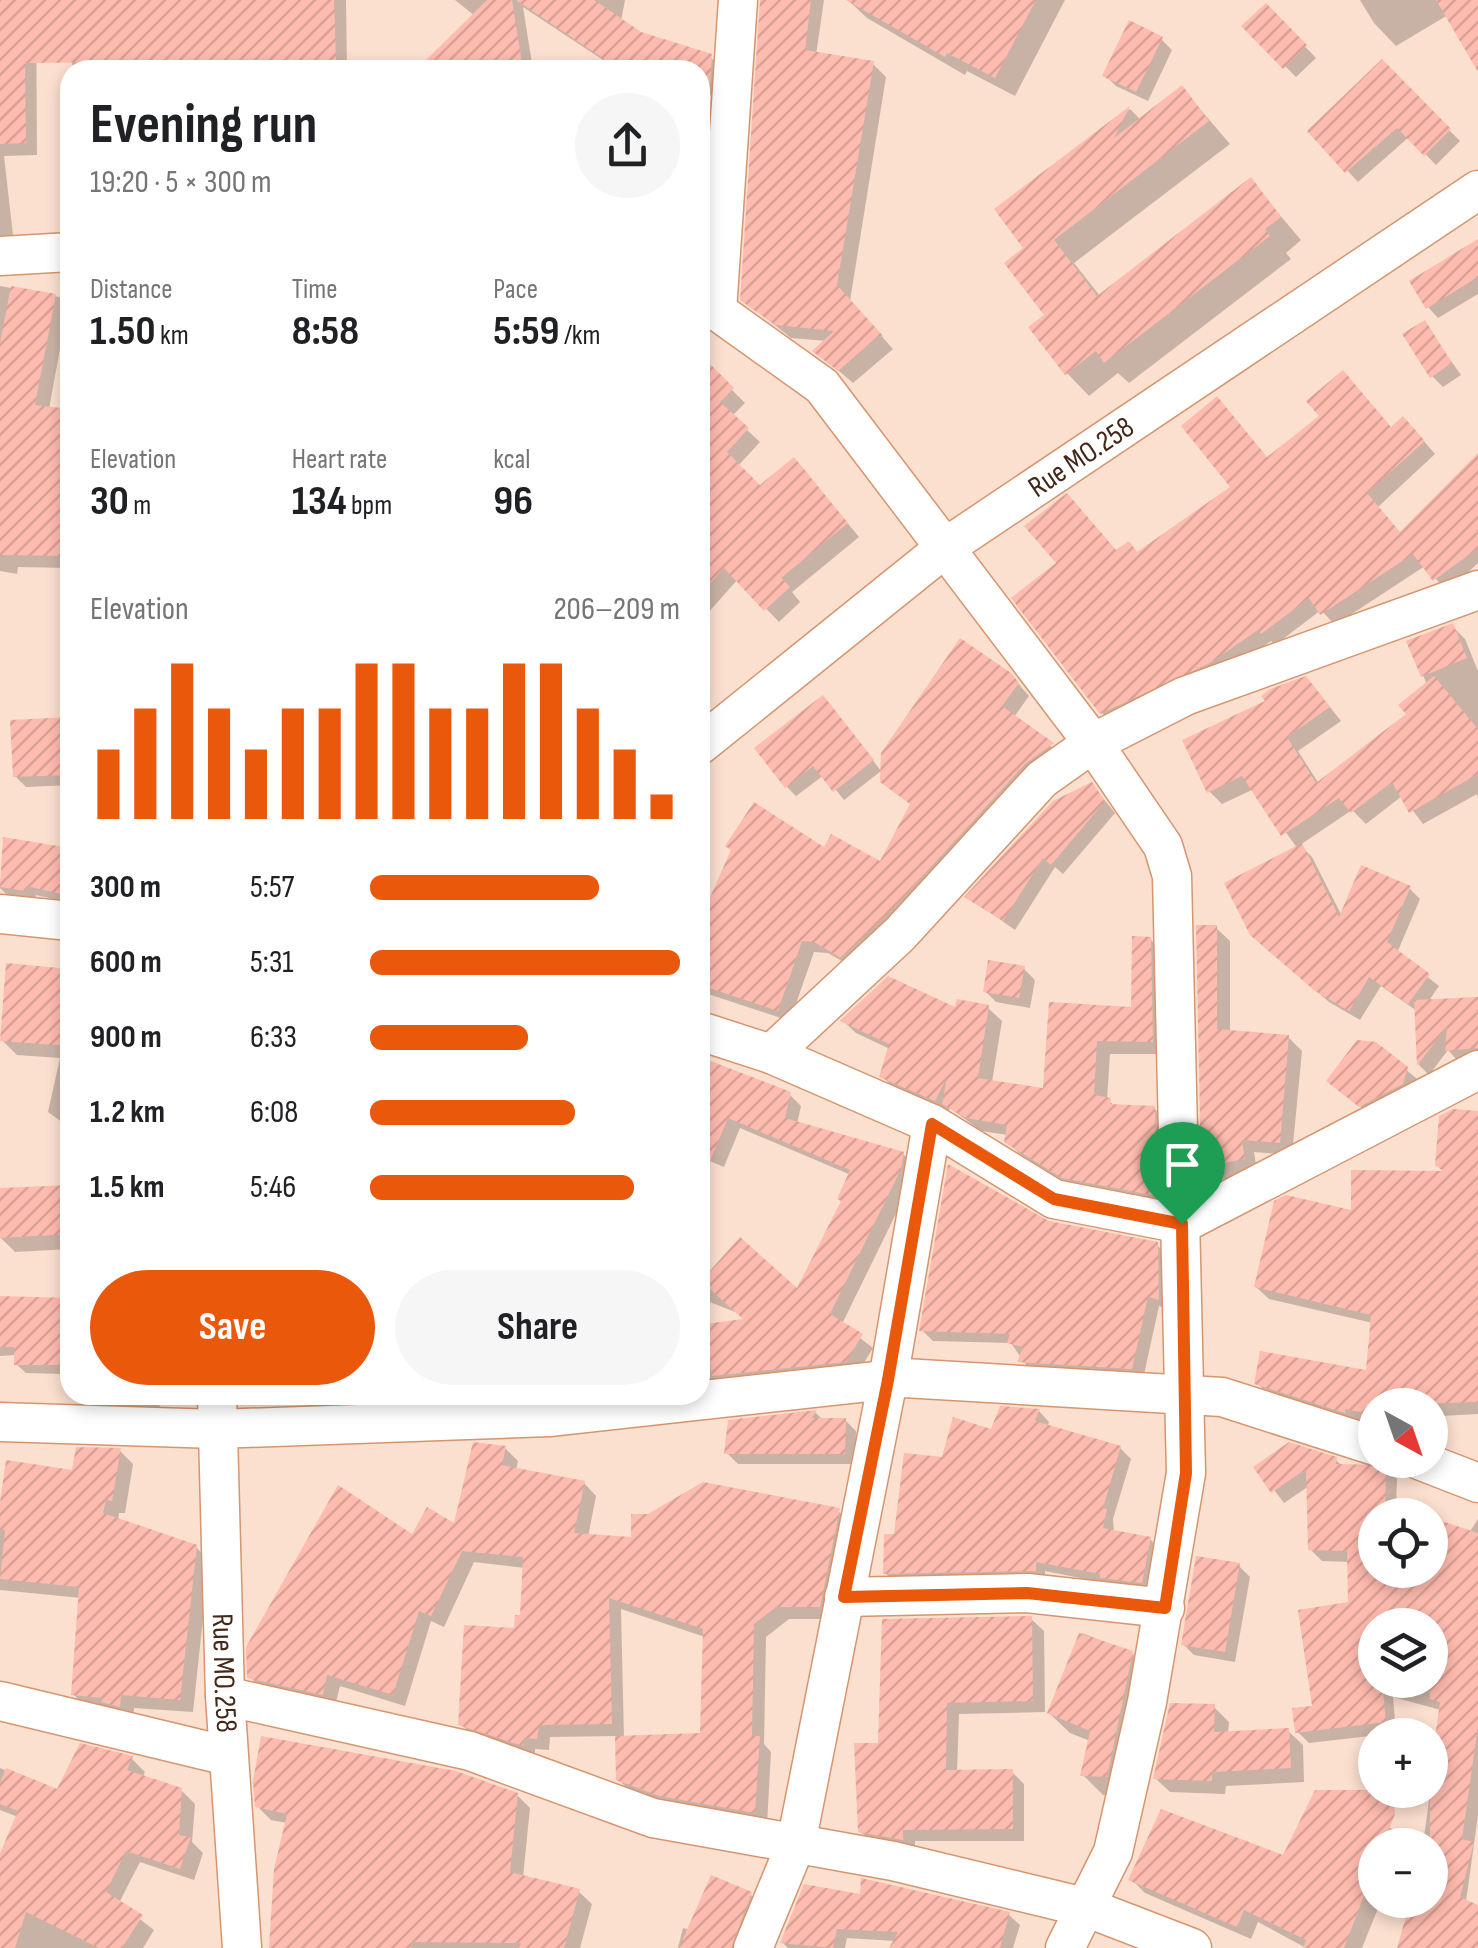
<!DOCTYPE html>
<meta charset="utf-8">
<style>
body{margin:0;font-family:"Sofia Sans Condensed",sans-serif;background:#f6f6f6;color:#202124;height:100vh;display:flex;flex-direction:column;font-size:38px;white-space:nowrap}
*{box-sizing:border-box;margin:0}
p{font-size:32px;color:#757577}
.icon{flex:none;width:55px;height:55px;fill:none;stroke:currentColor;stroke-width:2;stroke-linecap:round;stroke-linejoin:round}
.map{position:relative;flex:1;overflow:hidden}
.side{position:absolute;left:60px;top:60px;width:650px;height:1345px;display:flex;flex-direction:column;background:#fff;border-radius:30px;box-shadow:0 5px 15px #0003}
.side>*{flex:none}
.needle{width:65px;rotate:140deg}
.controls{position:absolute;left:1358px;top:1388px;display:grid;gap:20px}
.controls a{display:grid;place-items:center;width:90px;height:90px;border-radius:50%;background:#fff;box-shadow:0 5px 15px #0003;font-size:50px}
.pin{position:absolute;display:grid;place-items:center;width:85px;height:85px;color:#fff;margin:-102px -42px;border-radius:50% 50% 50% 0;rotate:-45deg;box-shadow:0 0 10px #0007}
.pin .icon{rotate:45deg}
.round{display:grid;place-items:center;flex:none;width:105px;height:105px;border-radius:52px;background:#f6f6f6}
.summary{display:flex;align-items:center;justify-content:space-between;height:170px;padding:0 30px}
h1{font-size:55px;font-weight:700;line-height:75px}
.stats{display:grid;grid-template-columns:repeat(3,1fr);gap:15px;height:170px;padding:10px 30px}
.stats div{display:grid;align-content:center}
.stats b{font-size:42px;font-weight:700}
.stats small{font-size:28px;font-weight:400}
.stats p{font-size:28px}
.chart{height:280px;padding:20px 30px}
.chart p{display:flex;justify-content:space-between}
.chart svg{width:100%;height:180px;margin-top:10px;stroke:#ea580c;stroke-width:6}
.action{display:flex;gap:20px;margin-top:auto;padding:20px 30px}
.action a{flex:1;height:115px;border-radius:60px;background:#ea580c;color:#fff;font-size:40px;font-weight:700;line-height:115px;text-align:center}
.action a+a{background:#f6f6f6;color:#202124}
ul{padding:0 30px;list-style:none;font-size:32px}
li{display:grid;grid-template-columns:160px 120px 1fr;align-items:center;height:75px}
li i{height:25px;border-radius:12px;background:#ea580c}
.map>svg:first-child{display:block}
.shadow{fill:#0003;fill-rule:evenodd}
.building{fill:url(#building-hatch)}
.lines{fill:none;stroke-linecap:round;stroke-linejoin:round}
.minor-casing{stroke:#d6956f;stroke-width:41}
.minor{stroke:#fff;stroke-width:38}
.route-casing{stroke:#fff;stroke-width:20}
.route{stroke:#ea580c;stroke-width:12}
.labels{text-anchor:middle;stroke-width:9;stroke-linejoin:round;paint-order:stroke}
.street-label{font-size:30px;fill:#432819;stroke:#fff}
</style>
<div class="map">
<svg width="1478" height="1948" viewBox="0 0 1478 1948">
<defs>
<pattern id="building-hatch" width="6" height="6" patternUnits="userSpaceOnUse" patternTransform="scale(2.5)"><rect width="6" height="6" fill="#febbaf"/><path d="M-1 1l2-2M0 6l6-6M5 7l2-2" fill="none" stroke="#dba196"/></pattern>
</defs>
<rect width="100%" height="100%" fill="#fbdfcf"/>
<g class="shadow">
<path d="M0,0H36L37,155L4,156L13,235L0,236Z"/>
<path d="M65,0H346L347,70H73Z"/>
<path d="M455,0H625L621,21L640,34L710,57L724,70L722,98L700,92V70H602L606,62L523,7L533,70H419L475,16Z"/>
<path d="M763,0H824L816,55L873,64L886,77L850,301L893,349L853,383L816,351L827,341L791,338L743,299Z"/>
<path d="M848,0H1065L1015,96L967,71L965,75L867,18Z"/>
<path d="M1360,0H1478V67L1448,15L1396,46L1374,23Z"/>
<path d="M1266,6L1316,58L1296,77L1245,26Z"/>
<path d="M1161,39L1172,50L1148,101L1116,86L1105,75Z"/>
<path d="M1382,63L1460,141L1436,165L1409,137L1358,182L1311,131Z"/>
<path d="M1182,88L1230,144L1074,263L1100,296L1251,181L1301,240L1286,253L1291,259L1129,383L1118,373L1089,396L1067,373L1027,248L998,210L1130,109L1141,120Z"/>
<path d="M700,132L719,145L714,206H700Z"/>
<path d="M1478,242V294L1438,318L1428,307Z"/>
<path d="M0,286L70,299V332H63L49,409L70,412V568L18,567L17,574L0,571Z"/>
<path d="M1424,323L1461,375L1443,387L1432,376Z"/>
<path d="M700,358L745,403L732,416L760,442L738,466L760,488L806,473L859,537L792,592L800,602L779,622L738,579L700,622Z"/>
<path d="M1392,429L1415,431L1435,454L1378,507L1401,534L1478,456V563L1447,592L1425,566L1335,625L1321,610L1275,645L1271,641L1223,675L1114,725L1102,713L1117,552L1139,554L1268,460Z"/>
<path d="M1452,626L1465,639L1478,671V798L1477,794L1423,824L1402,796L1366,824L1352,810L1300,845L1312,857L1342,916L1409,888L1420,899L1397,953L1439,986L1428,1002L1478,1000V1060L1458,1061L1448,1050L1429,1075L1419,1065L1417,1011L1381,986L1360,1020L1329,1002L1264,945L1298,849L1254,789L1222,804L1209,791L1318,692L1341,721L1298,751L1319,784L1409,714L1427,685L1410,642Z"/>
<path d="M1010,674L1029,696L1014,717L1063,756L854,968L828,953L814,952L790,1021L702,992L700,998V911L705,915L824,851L880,864L912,805L883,781Z"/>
<path d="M833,708L881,771L844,800L824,775L796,796L787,787Z"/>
<path d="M70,719V785L26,787L15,776Z"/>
<path d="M1092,785L1115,813L1063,874L1055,867L1015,930L968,897Z"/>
<path d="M70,826V903L36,895L35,900L8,896L0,888L5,840L67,850Z"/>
<path d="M1216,928L1230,941V1033L1288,1037L1302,1051L1292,1155L1254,1152L1257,1172L1217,1180L1204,1166Z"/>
<path d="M1150,939L1163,952L1166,1054H1110L1107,1100L1117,1107L1154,1108L1167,1122L1169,1208L1078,1190L1020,1154L1007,1141L1008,1135L981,1131L950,1108L948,1112L895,1089L882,1076L890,1049L856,1033L843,1021L988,1008L1002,1021L992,1082L1046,1090L1051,1004L1133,1010Z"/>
<path d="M1024,969L1035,980L1030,1008L996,1002L985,991Z"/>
<path d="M70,971V1128L48,1112L60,1058L17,1055L2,1040Z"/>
<path d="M1375,1044L1422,1083L1372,1116L1329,1081Z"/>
<path d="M700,1059L789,1094L801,1106L797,1124L903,1154L915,1166L912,1181L842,1324L873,1348L858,1373L700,1390V1333L740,1343L748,1317L707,1301L700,1294V1285L740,1241L798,1292L843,1201L851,1175L740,1128L724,1167L700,1157Z"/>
<path d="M1478,1113V1414L1442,1416L1438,1437L1430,1435V1405H1375V1424L1358,1420L1357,1424L1270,1396L1257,1383L1368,1373L1373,1323L1269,1299L1256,1287L1353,1214L1447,1173Z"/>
<path d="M70,1187V1249L15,1252L0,1237V1191Z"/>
<path d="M1048,1223L1157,1245L1168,1256L1169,1309L1159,1306L1143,1379L1031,1372L1011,1343L933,1341L922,1330Z"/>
<path d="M0,1300L70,1302V1381L62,1374L26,1373L16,1364V1355L0,1356Z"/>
<path d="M88,1395H159L160,1413L98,1411Z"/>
<path d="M300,1395H372L375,1408L313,1413Z"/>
<path d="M398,1395H427L428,1401L403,1404Z"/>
<path d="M489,1395H526L528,1400L499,1405Z"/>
<path d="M1039,1411L1049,1422L1047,1427L1120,1448L1131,1459L1113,1519L1114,1533L1150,1539L1161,1550L1152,1592L1045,1571V1581L896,1583L885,1573L897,1537L944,1460Z"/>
<path d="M816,1413L823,1420H845L856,1431L855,1464H738L727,1453L730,1422Z"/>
<path d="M505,1448L518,1461L516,1470L584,1483L596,1496L588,1537L634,1539L838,1511L851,1523L832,1619H789L766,1637L764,1744L771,1752L767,1825L674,1808L631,1792L618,1779V1736L550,1737L549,1750L535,1749V1757L474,1737L461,1724L523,1618L525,1568L474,1562L444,1627L431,1621L405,1706L340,1686L335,1706L262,1690L250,1677L413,1537L455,1527ZM621,1609L705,1637L703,1736L624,1739Z"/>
<path d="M120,1451L133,1464L125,1513H119L118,1521L196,1547L209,1561L193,1712L134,1708L133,1719L87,1707L73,1694L81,1598L0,1590V1518Z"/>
<path d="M1336,1460L1342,1466L1385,1467L1397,1479L1396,1508L1417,1515H1375V1570H1430V1519L1469,1533L1478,1519V1815L1464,1916L1478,1919V1948H1400L1412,1913L1379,1906L1362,1948H1306L1258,1922L1251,1939L1145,1893L1131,1879L1284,1858L1357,1815L1395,1830L1410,1844L1375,1845V1900H1430V1845H1423L1441,1710L1393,1697L1396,1733L1309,1743L1298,1732L1315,1708L1350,1604V1562L1322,1561L1310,1549L1309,1486L1284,1503L1257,1468ZM1375,1625H1430V1680H1375Z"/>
<path d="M1239,1566L1250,1577L1235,1662L1194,1655L1183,1644Z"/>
<path d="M1031,1619L1044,1631L1045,1712L959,1714L957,1772H1012L1024,1784V1841H915V1851L873,1843L860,1831L881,1746Z"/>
<path d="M1082,1633L1132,1653L1152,1673L1127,1796L1103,1795L1083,1775L1090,1741L1070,1733L1049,1713Z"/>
<path d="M1214,1707L1229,1722L1228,1733L1288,1731L1303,1745L1304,1782L1226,1786L1225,1794L1170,1792L1155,1778Z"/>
<path d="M82,1746L132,1759L145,1772L142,1778L181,1790L195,1804L192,1842L203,1853L194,1880L140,1862L119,1903L154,1930L143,1948H0V1860L18,1817L0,1810V1768L58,1793Z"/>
<path d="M517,1795L530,1808L523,1877L578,1891L592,1904L580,1948H272L287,1823L271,1820L257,1806Z"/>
<path d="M805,1887L1009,1915L1020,1925L1013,1948H892L896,1941L847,1938L845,1948H788L782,1942Z"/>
<path d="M750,1894L761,1905L744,1948H678L683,1928L690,1930Z"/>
</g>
<g class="building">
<path d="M0,0H334L336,61L290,64V70H142L141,62L25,63L26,143L0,144Z"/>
<path d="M487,0H512L523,70H416Z"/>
<path d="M516,0H594L641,32L712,54L710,87L700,84V70H599L604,59Z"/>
<path d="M760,0H811L805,50L874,61L837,285L884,337L878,336L838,371L812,351L834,331L775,325L740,300Z"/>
<path d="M846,0H1036L995,78L947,53L945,57Z"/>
<path d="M1436,0H1478V72Z"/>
<path d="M1266,3L1307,45L1283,69L1241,26Z"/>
<path d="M1129,20L1163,37L1136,92L1102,76Z"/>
<path d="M1382,59L1451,129L1424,156L1397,128L1345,173L1307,131Z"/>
<path d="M1182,85L1209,121L1054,240L1097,296L1251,177L1281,217L1265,229L1270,236L1104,363L1096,351L1065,375L1028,327L1044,315L1004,263L1023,248L994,209L1130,106L1114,138Z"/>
<path d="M1478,239V277L1426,309L1409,281Z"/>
<path d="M11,286L56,294L35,405L70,409V556L0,555V343Z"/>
<path d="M1425,320L1452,363L1430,378L1402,334Z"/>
<path d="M700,354L734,388L720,402L749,428L727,452L760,485L794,457L848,523L781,578L790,587L764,611L724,568L700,595Z"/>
<path d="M1343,370L1391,427L1403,416L1425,441L1367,493L1400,532L1478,453V548L1433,581L1413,554L1320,615L1309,598L1261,634L1258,630L1210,663L1100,714L1011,598L1056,563L1024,526L1067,493L1116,550L1129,541L1137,552L1230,487L1181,426L1217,396L1267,457L1319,416L1306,401Z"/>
<path d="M1453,623L1467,658L1421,677L1406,641Z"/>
<path d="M960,638L1011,673L1019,683L1002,706L1054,743L1025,764L884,918L841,958L814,942L802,941L778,1011L700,985V920L731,850L725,846L754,802L824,847L831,834L880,861L910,804L880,782L881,753Z"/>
<path d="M1306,676L1330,707L1287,737L1316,783L1406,714L1398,705L1434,676L1478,729V774L1409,813L1392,782L1351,813L1339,798L1281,836L1242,776L1207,793L1182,740L1265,701L1261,696L1270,689Z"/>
<path d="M823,695L874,760L833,792L813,766L785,788L754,748Z"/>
<path d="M70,717V775L13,777L10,720Z"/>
<path d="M1092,782L1105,801L1051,865L1043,858L1003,921L964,897L1053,801Z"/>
<path d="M3,837L70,848V896L26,886L25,891L0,887Z"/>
<path d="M1302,843L1339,917L1361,865L1411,886L1387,942L1430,974L1408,1004L1369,977L1349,1011L1315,991L1250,935L1224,883Z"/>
<path d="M1196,925H1217V1029L1289,1035L1280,1143L1242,1140L1245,1159L1201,1167Z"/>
<path d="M1132,936L1151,937L1153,1042L1097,1041L1094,1095L1111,1098L1110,1104L1155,1106L1157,1196L1062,1178L1004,1142L1007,1125L966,1118L942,1104L947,1077L935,1101L879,1077L889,1044L840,1021L888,976L955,1007L957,999L989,1005L978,1078L1043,1088L1049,1002L1131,1007Z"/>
<path d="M988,960L1025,966L1019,998L983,992Z"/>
<path d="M6,963L70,969V1046L0,1041Z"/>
<path d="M1478,997V1048L1445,1051L1447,1026L1417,1066L1414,1000Z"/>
<path d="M1357,1040L1376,1042L1408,1067L1403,1084L1359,1107L1326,1081Z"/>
<path d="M700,1057L791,1092L785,1118L904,1152L901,1169L830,1314L863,1334L846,1362L712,1376L705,1324L743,1319L701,1281L740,1237L797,1288L841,1201L837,1199L850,1170L728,1118L700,1185Z"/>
<path d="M1453,1109L1478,1111V1402L1375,1405V1415L1345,1409V1413L1254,1384L1260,1351L1366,1370L1371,1315L1254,1287L1274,1201L1286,1195L1351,1210V1170L1443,1171L1435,1165L1439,1116Z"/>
<path d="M948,1164L1049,1221L1158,1242L1159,1300L1148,1297L1132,1369L1017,1362L1023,1347L1007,1343L1010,1334L919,1331Z"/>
<path d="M70,1185V1234L0,1238V1188Z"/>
<path d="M0,1296L70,1298V1365H14V1347H0Z"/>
<path d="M85,1395H130L128,1404L86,1402Z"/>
<path d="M1000,1406L1040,1409L1035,1421L1121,1446L1103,1508L1107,1509L1103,1528L1151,1537L1142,1583L1100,1578V1574L1036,1562V1571L883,1574L884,1534H894L904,1453L942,1457L953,1417L991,1429Z"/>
<path d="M817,1410L812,1418H846L845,1454H724L728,1420Z"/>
<path d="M473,1442L506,1446L502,1465L585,1481L574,1533L631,1537V1514H648L703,1482L840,1508L820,1607H776L754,1624L752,1736H760L755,1813L659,1796L616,1780L615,1736L700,1733L703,1629L609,1598L612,1724L539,1725L537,1739L524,1738L523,1746L458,1725L464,1625L514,1628L515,1615H520L523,1557L462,1551L431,1616L419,1611L393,1695L327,1675L323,1695L247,1678L246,1647L338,1485L412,1534L427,1507L454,1523Z"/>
<path d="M1289,1442L1337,1457L1336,1464L1386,1465L1385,1515H1375V1570H1430V1517L1478,1533V1726L1462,1839L1474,1842L1460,1897L1478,1905V1948H1397L1410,1902L1430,1900V1773L1440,1702L1430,1699V1625H1375V1680H1382L1386,1722L1295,1733L1292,1708L1312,1706L1298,1610L1348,1602L1347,1551L1308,1550L1306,1469L1271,1493L1253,1467Z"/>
<path d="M76,1447L121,1448L112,1501L106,1500L103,1513L197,1545L180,1700L121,1695L120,1707L101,1702L103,1698L71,1695L79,1587L0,1579L5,1530L0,1529V1502L6,1460L72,1470Z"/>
<path d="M1196,1556L1240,1563L1225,1652L1181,1645Z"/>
<path d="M1032,1616L1033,1701L947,1703L946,1770L1013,1769V1829L903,1830V1840L858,1832L854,1743H878L882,1619Z"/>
<path d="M1079,1633L1133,1651L1107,1777L1080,1776L1090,1731L1047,1713Z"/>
<path d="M1170,1703L1215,1704L1214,1732L1289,1728L1291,1768L1212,1772V1781L1153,1779Z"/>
<path d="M261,1736L456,1771L518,1793L510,1872L580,1889L564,1948H519L521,1943L411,1942V1948H269L274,1869L287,1814L255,1807L253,1781Z"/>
<path d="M80,1743L133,1756L127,1770L182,1788L179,1835L191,1837L180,1869L126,1851L106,1892L143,1915L122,1948H99L26,1912L15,1948H0V1853L18,1811L0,1804V1783L6,1768L57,1789Z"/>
<path d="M1315,1790H1393L1395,1814L1383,1845H1375V1896L1365,1893L1344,1948H1303L1306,1940L1244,1910L1237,1927L1128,1880L1161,1809L1283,1855Z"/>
<path d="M711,1875L752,1892L731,1948H679Z"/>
<path d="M861,1878L1010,1912L1000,1948H889L898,1932L837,1929L833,1948L780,1943L804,1884L860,1894Z"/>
</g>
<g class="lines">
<g class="minor-casing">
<g id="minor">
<path d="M738,0L717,311L822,386L1093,743L1163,846L1172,876L1186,1473L1147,1702L1113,1852L1065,1948"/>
<path d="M0,256L70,252"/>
<path id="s1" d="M700,745L946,547L1478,190"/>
<path d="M0,914L70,921"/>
<path d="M700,1031L771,1054L932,1124L1054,1199L1182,1224L1478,1070"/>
<path d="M771,1054L900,934L1042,779L1093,743L1185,696L1478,590"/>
<path id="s2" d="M217,1395L225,1696L242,1948"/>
<path d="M0,1422L217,1429L549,1417L904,1378L1222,1397L1375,1446"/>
<path d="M1419,1460L1478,1483"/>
<path d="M844,1597L1027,1593L1165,1608"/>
<path d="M225,1696L470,1751L653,1818L893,1861L1088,1908L1192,1948"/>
<path d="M0,1701L228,1756"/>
<path d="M753,1948L796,1844L888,1380L932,1124"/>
</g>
</g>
<use href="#minor" class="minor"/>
</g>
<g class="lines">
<g class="route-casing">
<path id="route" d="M932,1124L1054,1199L1182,1224L1186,1473L1165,1608L1027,1593L844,1597L888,1380Z"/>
</g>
<use href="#route" class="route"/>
</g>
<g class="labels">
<g class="street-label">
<text dy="10" stroke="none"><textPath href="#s1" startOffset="478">Rue MO.258</textPath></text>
<text dy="10" stroke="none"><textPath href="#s2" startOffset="278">Rue MO.258</textPath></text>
</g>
</g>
</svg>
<div class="controls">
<a><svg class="needle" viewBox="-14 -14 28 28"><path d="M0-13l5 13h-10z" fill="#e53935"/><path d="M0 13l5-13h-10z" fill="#757577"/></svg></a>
<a><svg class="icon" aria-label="locate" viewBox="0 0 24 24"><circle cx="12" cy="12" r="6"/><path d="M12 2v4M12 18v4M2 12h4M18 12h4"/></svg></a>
<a><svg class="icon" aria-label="layers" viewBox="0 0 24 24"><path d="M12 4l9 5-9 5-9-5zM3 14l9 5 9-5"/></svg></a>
<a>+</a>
<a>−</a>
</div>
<div class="pin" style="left:1182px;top:1224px;background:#1e9e55"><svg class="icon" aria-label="arrive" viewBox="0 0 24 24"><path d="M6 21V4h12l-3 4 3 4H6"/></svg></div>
<section class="side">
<div class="summary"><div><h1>Evening run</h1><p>19:20 · 5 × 300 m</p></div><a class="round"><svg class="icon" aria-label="share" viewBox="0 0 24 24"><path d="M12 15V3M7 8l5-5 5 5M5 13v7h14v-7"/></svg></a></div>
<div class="stats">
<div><p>Distance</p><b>1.50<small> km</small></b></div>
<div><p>Time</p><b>8:58</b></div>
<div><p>Pace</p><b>5:59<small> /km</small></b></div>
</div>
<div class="stats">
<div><p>Elevation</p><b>30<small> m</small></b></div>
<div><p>Heart rate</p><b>134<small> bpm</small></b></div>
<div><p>kcal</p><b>96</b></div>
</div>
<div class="chart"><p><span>Elevation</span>206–209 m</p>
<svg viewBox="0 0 160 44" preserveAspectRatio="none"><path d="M5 44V27M15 44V17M25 44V6M35 44V17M45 44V27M55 44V17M65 44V17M75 44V6M85 44V6M95 44V17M105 44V17M115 44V6M125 44V6M135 44V17M145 44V27M155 44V38"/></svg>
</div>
<ul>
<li><b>300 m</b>5:57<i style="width:74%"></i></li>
<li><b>600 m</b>5:31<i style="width:100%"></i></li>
<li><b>900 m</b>6:33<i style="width:51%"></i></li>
<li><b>1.2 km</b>6:08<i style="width:66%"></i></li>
<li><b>1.5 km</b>5:46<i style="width:85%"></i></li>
</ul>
<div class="action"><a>Save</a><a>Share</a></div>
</section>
</div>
